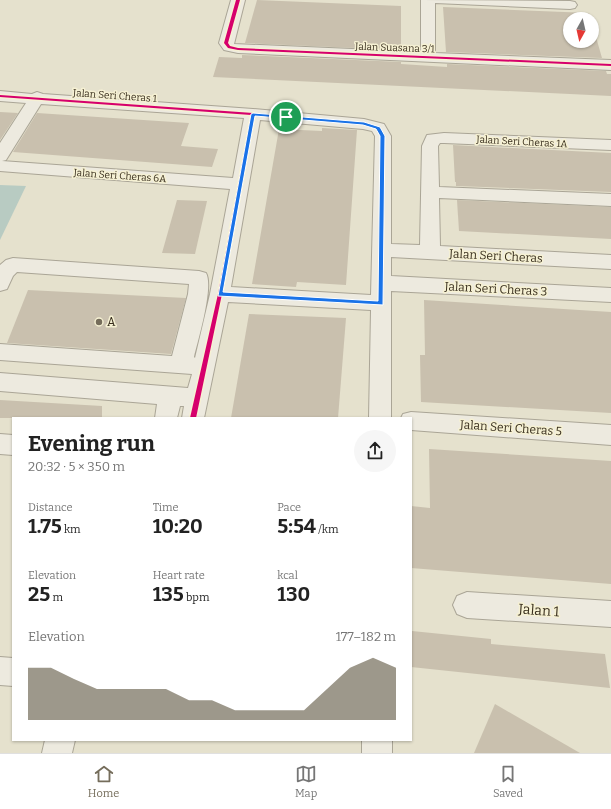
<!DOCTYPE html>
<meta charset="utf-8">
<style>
body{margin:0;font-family:Bitter,serif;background:#f6f6f6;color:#222;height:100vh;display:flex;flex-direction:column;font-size:15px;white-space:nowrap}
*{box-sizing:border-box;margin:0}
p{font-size:13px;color:#767676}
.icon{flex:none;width:22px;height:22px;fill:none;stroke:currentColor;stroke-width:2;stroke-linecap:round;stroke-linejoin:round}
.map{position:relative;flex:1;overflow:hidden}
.drawer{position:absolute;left:12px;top:417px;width:400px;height:324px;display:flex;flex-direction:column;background:#fff;border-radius:0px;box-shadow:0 1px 3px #0004}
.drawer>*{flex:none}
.needle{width:26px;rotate:188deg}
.tools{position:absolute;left:563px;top:12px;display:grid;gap:8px}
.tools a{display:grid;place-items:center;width:36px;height:36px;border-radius:50%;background:#fff;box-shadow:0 1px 3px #0004;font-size:20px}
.pin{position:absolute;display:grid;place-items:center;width:34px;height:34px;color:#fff;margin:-17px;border:2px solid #fff;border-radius:50%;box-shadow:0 1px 4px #0007}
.round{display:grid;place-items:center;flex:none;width:42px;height:42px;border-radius:21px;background:#f6f6f6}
.headline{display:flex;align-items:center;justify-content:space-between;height:68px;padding:0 16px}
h1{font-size:22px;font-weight:700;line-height:30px}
.stats{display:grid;grid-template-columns:repeat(3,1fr);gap:6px;height:68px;padding:4px 16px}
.stats div{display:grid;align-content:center}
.stats b{font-size:20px;font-weight:700}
.stats small{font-size:11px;font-weight:400}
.stats p{font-size:11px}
.chart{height:112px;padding:8px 16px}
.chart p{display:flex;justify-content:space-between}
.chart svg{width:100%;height:72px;margin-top:4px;fill:#756d5b;opacity:.7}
.menu{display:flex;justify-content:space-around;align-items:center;height:56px;border-top:1px solid #e0e0e0;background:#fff;font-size:11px;color:#767676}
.menu a{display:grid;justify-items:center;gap:2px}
.menu .current{color:#756d5b}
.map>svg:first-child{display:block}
.water{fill:#b8cbc2}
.building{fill:#c9c0ae}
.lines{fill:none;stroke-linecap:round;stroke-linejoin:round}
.minor-casing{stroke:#aaa596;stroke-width:2}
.minor{fill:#edeadf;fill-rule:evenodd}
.cycleway-casing{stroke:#f6f1d3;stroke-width:3}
.cycleway{fill:#d6006c;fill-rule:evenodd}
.route{fill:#1a73e8;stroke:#fff;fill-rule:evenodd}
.poi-dot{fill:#756d5b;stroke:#f6f1d3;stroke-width:1.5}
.labels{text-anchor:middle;stroke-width:3;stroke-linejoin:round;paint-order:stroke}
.far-street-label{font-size:10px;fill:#392f1e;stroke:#f6f1d3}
.street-label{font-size:12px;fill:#392f1e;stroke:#f6f1d3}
.poi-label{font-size:12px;fill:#392f1e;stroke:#f6f1d3;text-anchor:start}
.near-street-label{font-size:14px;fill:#392f1e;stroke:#f6f1d3}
</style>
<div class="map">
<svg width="611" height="753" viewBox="0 0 611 753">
<rect width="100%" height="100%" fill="#e5e1cd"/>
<path class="water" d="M0,185L26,186L0,240Z"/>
<g class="building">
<path d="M257,0L401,6V50L245,43Z"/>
<path d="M443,7L589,13L591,19H570V41H592V23L602,58L446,52Z"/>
<path d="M242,55L401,62V64L447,67V64L606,71L607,74H611V96L213,77L219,57L242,58Z"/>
<path d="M0,112L18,113L0,140Z"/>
<path d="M37,113L189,123L181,146L218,149L212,167L13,152Z"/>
<path d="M322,128L357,130L346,285L297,282L296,287L252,284L279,129L322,131Z"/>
<path d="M453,145L611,153V192L456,186V182H455Z"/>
<path d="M177,200L207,201L195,254L162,253Z"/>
<path d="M457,200L611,207V239L459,231Z"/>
<path d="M28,290L186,298L171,354L7,343Z"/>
<path d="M424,300L611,312V413L421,402L420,355H425Z"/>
<path d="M249,314L346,318L338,418H231Z"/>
<path d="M0,400L102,406V418H0Z"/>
<path d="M429,449L611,461V584L411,568V506L430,508Z"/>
<path d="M412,631L491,639V644L605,654L610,688L411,667Z"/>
<path d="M495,704L580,753H474Z"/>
</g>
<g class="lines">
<g class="minor-casing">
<g id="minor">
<path d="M231,0H245L234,44L421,52V0L570,1L575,2L577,5L575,8L570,9L435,3V53L611,60V70L238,53L224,50L219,43Z"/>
<path d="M0,91L32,94L37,92L43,94L253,109L364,119L384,124L391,136V244L420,245L422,146L427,135L444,133L611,140V150L444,143H440L438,146L439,187L611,194V206L439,198L440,246L611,255V269L391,257V276L611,288V302L391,291V418H369L371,310L228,302L204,418H182L184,406H180L177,418H155L157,404L0,391V373L188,388L192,374L0,360V344L172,356L188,294L189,284L17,272L13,276L7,289L0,291V265L6,260L13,258L199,271L206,273C214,287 198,340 194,357L195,358L210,294L230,189L0,171V143L26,103L0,101ZM41,104L244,118L233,178L2,161L6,160ZM260,120L363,129L372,131L375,136L371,295L231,287Z"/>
<path d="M411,412L611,425V445L411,430V418H401L403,414Z"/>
<path d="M0,434L13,435V455L0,454Z"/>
<path d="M467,592L611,601V627L467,618L457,614L453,605L457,596Z"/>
<path d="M0,657L13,658V686L0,685Z"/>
<path d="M45,740H75L72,753H42Z"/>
<rect x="362" y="740" width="30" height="13"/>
</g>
</g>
<use href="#minor" class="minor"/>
<g class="cycleway-casing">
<g id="cycleway">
<path d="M236,0H240L228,43L230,46L238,48L611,64V66L238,50L228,48L224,43Z"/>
<path d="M0,95L253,113L255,114L222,294L196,418H190L218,294L251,115L0,97Z"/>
</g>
</g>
<use href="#cycleway" class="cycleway"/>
</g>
<path class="route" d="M253,113L364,122L380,127L385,136L383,305L218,296L251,114ZM255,116L363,125L376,129L380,136L378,301L223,292Z"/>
<circle class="poi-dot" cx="99" cy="322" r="4"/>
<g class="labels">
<g class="far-street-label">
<text transform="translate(395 47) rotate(2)" y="4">Jalan Suasana 3/1</text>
<text transform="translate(115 95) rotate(4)" y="4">Jalan Seri Cheras 1</text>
<text transform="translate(522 141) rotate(3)" y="4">Jalan Seri Cheras 1A</text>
<text transform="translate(120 175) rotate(4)" y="4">Jalan Seri Cheras 6A</text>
</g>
<g class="street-label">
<text transform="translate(496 256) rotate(3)" y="4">Jalan Seri Cheras</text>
<text transform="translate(496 289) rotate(3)" y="4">Jalan Seri Cheras 3</text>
<text transform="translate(511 428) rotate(4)" y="4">Jalan Seri Cheras 5</text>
</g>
<g class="poi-label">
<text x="107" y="326">A</text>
</g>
<g class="near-street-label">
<text transform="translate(539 610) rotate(4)" y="5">Jalan 1</text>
</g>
</g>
</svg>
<div class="tools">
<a><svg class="needle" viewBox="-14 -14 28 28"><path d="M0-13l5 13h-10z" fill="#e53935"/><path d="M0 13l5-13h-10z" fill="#767676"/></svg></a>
</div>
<div class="pin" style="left:286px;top:117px;background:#1e9e55"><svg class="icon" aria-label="arrive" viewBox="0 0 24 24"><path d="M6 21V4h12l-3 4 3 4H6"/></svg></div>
<section class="drawer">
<div class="headline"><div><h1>Evening run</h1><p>20:32 · 5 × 350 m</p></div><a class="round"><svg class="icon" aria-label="share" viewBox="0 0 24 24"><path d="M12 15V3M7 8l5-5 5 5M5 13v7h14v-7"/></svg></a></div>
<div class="stats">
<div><p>Distance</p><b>1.75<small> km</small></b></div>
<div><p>Time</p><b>10:20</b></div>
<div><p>Pace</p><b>5:54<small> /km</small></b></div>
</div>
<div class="stats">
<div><p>Elevation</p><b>25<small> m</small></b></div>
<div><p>Heart rate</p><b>135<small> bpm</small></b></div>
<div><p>kcal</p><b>130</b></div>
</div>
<div class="chart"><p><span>Elevation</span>177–182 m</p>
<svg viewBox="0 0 160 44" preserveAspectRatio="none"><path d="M0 44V12L10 12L20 19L30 25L40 25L50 25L60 25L70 32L80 32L90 38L100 38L110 38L120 38L130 25L140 12L150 6L160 12V44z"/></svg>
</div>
</section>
</div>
<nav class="menu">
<a class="current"><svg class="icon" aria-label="home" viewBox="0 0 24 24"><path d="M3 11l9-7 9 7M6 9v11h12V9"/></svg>Home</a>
<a><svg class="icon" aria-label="map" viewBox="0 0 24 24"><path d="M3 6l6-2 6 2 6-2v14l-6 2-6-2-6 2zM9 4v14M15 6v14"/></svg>Map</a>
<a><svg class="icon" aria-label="saved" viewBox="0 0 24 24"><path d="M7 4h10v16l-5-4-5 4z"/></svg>Saved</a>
</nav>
